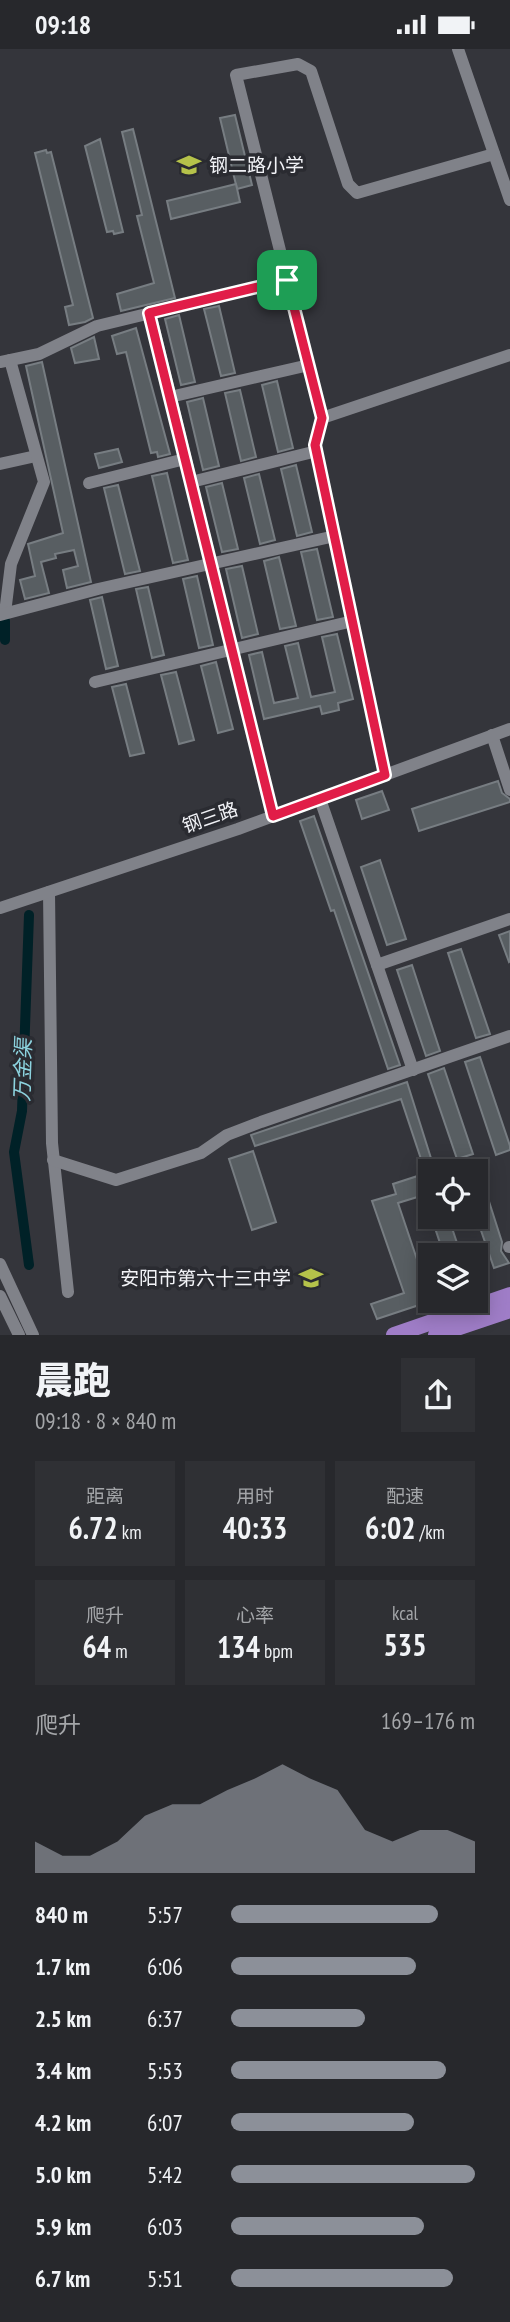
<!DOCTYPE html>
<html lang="zh">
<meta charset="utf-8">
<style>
body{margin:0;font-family:"PT Sans Narrow","Noto Sans SC",sans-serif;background:#2f3034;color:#f1f3f6;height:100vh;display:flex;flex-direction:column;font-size:26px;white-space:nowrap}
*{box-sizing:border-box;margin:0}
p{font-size:23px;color:#a4a6a9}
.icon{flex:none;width:38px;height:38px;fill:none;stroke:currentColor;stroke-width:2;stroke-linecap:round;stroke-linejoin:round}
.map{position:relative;height:1286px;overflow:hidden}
.details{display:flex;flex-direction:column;background:#27282c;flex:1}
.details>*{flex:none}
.buttons{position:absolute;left:418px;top:1110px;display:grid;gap:14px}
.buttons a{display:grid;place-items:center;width:70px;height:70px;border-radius:0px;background:#27282c;box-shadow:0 4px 18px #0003,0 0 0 2px #434448;font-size:35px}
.pin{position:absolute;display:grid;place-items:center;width:60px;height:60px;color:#fff;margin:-30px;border-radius:14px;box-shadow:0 4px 10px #0006}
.round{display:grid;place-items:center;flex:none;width:74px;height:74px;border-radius:0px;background:#2f3034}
.summary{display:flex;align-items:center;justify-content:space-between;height:119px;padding:0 35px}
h1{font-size:38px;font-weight:800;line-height:52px}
.figures{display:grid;grid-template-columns:repeat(3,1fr);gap:10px;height:119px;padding:7px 35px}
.figures div{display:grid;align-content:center;border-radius:0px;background:#2f3034;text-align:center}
.figures b{font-size:30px;font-weight:800}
.figures small{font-size:19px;font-weight:400}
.figures p{font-size:19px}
.chart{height:196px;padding:14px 35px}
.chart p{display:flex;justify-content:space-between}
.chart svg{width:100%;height:126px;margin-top:7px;fill:#8c9099;opacity:.7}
ul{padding:0 35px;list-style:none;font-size:23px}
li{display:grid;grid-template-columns:112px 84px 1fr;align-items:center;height:52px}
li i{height:18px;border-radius:9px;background:#8c9099}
.status{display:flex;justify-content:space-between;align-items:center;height:49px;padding:0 35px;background:#27282c;direction:ltr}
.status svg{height:19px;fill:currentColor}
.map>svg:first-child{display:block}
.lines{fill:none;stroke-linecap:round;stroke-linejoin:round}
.canal{stroke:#002127;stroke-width:10}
.building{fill:#585e62;stroke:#777d82;stroke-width:2}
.minor{stroke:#808289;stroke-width:12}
.major{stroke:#9f7dc7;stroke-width:16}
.route-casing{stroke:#fff;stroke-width:14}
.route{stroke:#e11d48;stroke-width:9}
.labels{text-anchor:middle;stroke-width:7;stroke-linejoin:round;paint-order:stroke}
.poi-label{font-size:19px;fill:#f2f3f7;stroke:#2a2b31;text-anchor:start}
.street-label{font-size:19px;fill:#f2f3f7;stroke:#2a2b31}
.water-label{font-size:21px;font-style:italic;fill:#8cd3df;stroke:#2a2b31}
</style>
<div class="status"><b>09:18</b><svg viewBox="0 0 49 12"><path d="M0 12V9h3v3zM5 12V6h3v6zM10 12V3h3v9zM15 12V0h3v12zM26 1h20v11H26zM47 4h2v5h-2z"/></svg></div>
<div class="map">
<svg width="510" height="1286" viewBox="0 0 510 1286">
<rect width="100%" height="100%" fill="#34353b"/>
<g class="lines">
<g class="canal">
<path d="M5,572V591"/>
<path d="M29,1216L14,1103L22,1062L29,866"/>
</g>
</g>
<g class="building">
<path d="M235,66L252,136L237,140L220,69Z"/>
<path d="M133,80L175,249L121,262L117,245L154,234L137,167L142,166L122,83Z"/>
<path d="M100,90L123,183L114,185L113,182L107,183L85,97Z"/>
<path d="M46,101L47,104L51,103L93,269L85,273L69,276L65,258L73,256L35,104Z"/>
<path d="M236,135L240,153L171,170L167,152Z"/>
<path d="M219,257L235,324L221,327L204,260Z"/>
<path d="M179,266L195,333L181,336L165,270Z"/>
<path d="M136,279L170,405L158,408L157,403L151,404L126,303L117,305L112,287Z"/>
<path d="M94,288L99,310L75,314L71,299Z"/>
<path d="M42,313L91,533L67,539L63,521L78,517L74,501L55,505L56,509L41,513L49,544L25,550L20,531L35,527L28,495L63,484L26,317Z"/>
<path d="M277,332L293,399L278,403L262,336Z"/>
<path d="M240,341L256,408L241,412L225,344Z"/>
<path d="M203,349L219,417L203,421L187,353Z"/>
<path d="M118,400L122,413L99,419L95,405Z"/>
<path d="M296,416L312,483L297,487L281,420Z"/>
<path d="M167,424L188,511L173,514L152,427Z"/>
<path d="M259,425L275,491L260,495L244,429Z"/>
<path d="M222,434L238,500L222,503L206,438Z"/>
<path d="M118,436L140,522L125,525L104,439Z"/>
<path d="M317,500L333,568L317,571L301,503Z"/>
<path d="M279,508L296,577L280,580L264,512Z"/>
<path d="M242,517L258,585L242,589L226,520Z"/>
<path d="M197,527L213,596L199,599L183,530Z"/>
<path d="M148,538L164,606L152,609L136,540Z"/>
<path d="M102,548L118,617L106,620L90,551Z"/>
<path d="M337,585L353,650L338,654L339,661L322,665L320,657L264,670L249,606L262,603L274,654L298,649L285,597L298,594L311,648L335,643L322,588Z"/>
<path d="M216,613L233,680L218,684L201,617Z"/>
<path d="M176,623L194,691L179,695L161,626Z"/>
<path d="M126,635L144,704L130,707L112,638Z"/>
<path d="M498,732L502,744L510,750V753L419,782L412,760Z"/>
<path d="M382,742L389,761L362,770L356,751Z"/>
<path d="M314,767L400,1016L388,1020L334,861L331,862L300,772Z"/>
<path d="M380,811L406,890L387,896L361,818Z"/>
<path d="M510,882V912L509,913L499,886Z"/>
<path d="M461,900L490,985L476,989L448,904Z"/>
<path d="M412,916L440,1002L426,1007L397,921Z"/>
<path d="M480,1008L510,1097V1101L496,1106L465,1013Z"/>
<path d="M444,1019L473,1105L457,1110L428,1025Z"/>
<path d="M407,1033L435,1122H425L401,1050L255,1097L251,1086Z"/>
<path d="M253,1102L276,1173L252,1181L229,1110Z"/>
<path d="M478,1118L502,1193L501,1202L509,1214L494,1219L476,1167Z"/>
<path d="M430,1123V1160L424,1146L398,1154L428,1243L419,1246L422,1255L377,1270L371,1255L404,1244L372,1152L396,1145L393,1135Z"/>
<path d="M431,1167H448L460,1203L444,1206Z"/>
</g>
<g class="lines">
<g class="minor">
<path d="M458,0L510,151"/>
<path d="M150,264L273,767"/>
<path d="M0,313L39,305L97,277L287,231"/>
<path d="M170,348L309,316"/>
<path d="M322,369L510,306"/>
<path d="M0,415L36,407"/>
<path d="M191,433L317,402"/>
<path d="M89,434L185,410"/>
<path d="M5,564L11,515L44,433L10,311"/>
<path d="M0,566L98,540L335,487"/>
<path d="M95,633L353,572"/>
<path d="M492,686L510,741"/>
<path d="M385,726L315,396L322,369L236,26L298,15L311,22L348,135L357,144L494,105"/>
<path d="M320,750L413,1021"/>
<path d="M49,843L52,1094L68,1243"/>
<path d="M0,859L238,780L510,680"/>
<path d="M377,916L510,870"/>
<path d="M53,1111L116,1131L201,1104L227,1086L261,1073L510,987"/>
<path d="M509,1198H510"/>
<path d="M0,1215L33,1286"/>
<path d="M0,1247L19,1286"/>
</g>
<g class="major">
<path d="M394,1286L510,1246"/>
<path d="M436,1286L510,1261"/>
</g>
</g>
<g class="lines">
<g class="route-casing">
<path id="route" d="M287,231L322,369L315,396L385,726L273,767L149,264Z"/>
</g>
<use href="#route" class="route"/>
</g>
<defs>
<g id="school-bare" transform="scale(1.89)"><path d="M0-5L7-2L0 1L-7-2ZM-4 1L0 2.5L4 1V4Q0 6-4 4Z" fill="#b5c24a" stroke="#2a2b31" stroke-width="2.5" paint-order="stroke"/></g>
</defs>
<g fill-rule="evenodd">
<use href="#school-bare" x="189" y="116"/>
<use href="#school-bare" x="311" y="1229"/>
</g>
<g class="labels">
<g class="poi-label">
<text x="209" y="123">钢二路小学</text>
<text x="291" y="1236" text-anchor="end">安阳市第六十三中学</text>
</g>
<g class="street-label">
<text transform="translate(210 768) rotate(-19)" y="7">钢三路</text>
</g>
<g class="water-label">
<text transform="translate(23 1021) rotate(-88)" y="7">万金渠</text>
</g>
</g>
</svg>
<div class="buttons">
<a><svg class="icon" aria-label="locate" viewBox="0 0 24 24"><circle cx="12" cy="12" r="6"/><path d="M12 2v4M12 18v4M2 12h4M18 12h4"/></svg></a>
<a><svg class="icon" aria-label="layers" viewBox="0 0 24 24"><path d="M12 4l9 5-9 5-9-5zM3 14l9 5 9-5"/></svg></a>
</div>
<div class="pin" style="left:287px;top:231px;background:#1e9e55"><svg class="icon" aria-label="arrive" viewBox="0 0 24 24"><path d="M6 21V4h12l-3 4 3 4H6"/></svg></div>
</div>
<section class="details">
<div class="summary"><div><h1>晨跑</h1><p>09:18 · 8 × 840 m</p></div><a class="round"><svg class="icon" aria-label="share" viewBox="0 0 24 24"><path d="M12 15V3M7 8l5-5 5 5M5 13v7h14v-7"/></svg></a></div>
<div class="figures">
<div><p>距离</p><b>6.72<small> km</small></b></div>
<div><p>用时</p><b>40:33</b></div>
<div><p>配速</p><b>6:02<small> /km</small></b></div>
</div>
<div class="figures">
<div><p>爬升</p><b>64<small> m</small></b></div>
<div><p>心率</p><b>134<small> bpm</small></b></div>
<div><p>kcal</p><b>535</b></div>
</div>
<div class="chart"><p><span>爬升</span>169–176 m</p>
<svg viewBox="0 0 160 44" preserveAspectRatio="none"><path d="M0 44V33L10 38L20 38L30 33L40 24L50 20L60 20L70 15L80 11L90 6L100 11L110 15L120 29L130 33L140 29L150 29L160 33V44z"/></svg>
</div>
<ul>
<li><b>840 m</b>5:57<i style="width:85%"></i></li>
<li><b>1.7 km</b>6:06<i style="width:76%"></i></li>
<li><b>2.5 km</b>6:37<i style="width:55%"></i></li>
<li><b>3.4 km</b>5:53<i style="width:88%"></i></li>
<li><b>4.2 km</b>6:07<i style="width:75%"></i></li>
<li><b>5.0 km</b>5:42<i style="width:100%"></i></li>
<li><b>5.9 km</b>6:03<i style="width:79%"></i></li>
<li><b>6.7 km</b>5:51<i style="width:91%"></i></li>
</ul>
</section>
